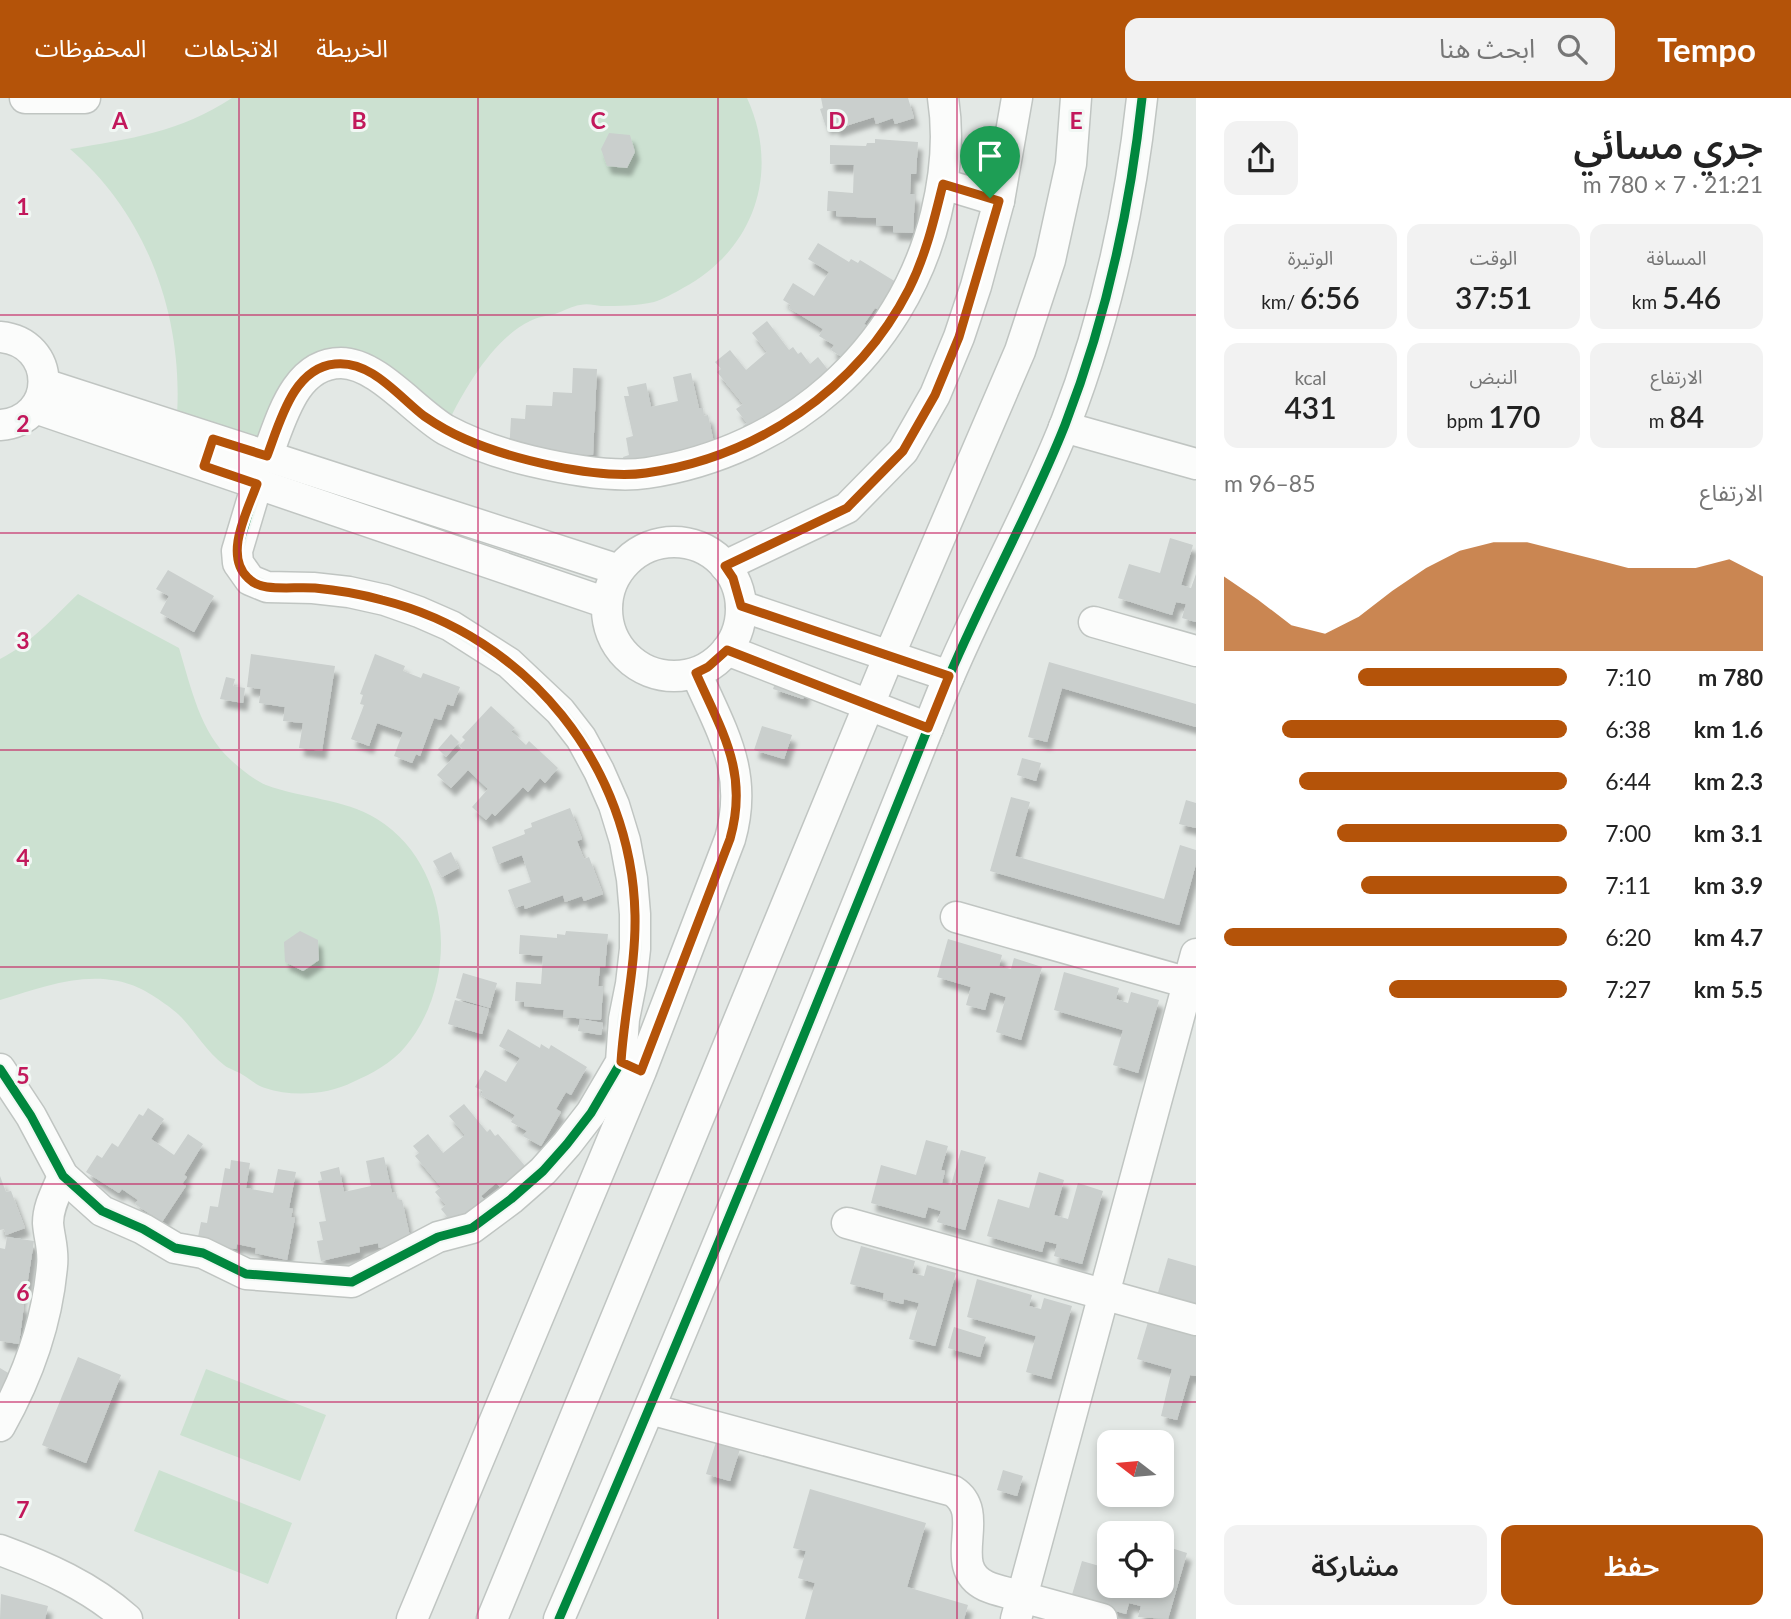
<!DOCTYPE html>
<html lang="ar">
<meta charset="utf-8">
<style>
body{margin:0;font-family:Lato,"Noto Sans Arabic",sans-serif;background:#f2f2f2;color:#222;direction:rtl;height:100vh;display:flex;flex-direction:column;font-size:26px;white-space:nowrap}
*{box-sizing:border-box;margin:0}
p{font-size:23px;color:#767676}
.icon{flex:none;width:38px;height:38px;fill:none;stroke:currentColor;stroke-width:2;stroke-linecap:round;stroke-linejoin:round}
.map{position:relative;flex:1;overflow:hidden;direction:ltr}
.side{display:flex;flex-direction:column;background:#fff;width:595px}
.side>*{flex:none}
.needle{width:46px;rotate:286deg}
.buttons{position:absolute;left:1097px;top:1332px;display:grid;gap:14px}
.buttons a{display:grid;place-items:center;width:77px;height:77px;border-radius:14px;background:#fff;box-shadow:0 4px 10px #0003;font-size:35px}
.pin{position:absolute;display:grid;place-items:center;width:60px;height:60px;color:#fff;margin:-72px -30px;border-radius:50% 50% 50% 0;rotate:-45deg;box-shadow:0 0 7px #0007}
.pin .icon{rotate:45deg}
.round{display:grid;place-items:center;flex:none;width:74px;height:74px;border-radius:14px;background:#f2f2f2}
.overview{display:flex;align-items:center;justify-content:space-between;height:119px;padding:0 28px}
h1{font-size:38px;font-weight:600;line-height:52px}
.figures{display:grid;grid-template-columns:repeat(3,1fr);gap:10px;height:119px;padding:7px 28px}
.figures div{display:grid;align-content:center;border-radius:14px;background:#f2f2f2;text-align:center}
.figures b{font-size:30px;font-weight:600}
.figures small{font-size:19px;font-weight:400}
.figures p{font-size:19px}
.chart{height:196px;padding:14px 28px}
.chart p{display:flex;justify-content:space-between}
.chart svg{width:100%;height:126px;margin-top:7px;fill:#b45309;opacity:.7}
.action{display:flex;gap:14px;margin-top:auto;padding:14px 28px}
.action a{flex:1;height:80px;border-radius:14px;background:#b45309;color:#fff;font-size:28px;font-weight:600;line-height:80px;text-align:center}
.action a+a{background:#f2f2f2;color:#222}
ul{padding:0 28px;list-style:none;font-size:23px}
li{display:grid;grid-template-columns:112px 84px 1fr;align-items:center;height:52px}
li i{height:18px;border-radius:9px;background:#b45309}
header{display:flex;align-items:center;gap:42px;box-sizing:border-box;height:98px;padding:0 35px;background:#b45309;color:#fff}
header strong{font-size:33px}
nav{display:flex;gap:38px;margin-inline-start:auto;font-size:24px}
.search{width:490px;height:63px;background:#f2f2f2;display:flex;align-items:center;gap:18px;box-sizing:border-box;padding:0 24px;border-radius:14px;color:#767676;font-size:26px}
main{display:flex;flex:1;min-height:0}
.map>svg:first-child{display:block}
.green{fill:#cce1d1}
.building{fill:#cacfcd;filter:url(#shadow)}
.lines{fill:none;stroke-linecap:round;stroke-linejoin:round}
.minor-casing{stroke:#c0c5c2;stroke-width:33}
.minor{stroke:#fbfcfb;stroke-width:30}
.cycleway-casing{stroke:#f1f7f4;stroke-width:13}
.cycleway{stroke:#00873e;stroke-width:9}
.route-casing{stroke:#fff;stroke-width:14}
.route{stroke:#b45309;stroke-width:9}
.grid{fill:none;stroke:#c2185b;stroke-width:2;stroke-opacity:0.55}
.grid-label{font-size:23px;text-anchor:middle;font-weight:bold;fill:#c2185b;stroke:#f1f7f4;stroke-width:6;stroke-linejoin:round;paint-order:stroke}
</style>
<header>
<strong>Tempo</strong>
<div class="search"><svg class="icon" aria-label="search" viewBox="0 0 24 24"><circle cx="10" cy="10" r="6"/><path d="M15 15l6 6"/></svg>ابحث هنا</div>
<nav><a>الخريطة</a><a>الاتجاهات</a><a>المحفوظات</a></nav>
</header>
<main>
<section class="side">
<div class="overview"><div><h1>جري مسائي</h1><p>21:21 · 7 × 780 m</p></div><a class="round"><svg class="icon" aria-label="share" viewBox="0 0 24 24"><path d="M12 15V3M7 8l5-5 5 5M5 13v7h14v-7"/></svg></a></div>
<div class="figures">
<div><p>المسافة</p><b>5.46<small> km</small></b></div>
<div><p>الوقت</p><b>37:51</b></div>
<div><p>الوتيرة</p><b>6:56<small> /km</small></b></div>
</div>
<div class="figures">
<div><p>الارتفاع</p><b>84<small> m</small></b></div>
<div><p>النبض</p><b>170<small> bpm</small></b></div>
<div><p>kcal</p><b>431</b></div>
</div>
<div class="chart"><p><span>الارتفاع</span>85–96 m</p>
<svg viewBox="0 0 160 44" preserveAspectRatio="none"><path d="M0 44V18L10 26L20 35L30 38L40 32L50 23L60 15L70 9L80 6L90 6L100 9L110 12L120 15L130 15L140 15L150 12L160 18V44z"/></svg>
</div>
<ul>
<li><b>780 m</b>7:10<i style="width:61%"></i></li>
<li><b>1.6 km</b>6:38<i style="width:83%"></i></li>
<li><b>2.3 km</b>6:44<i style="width:78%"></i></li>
<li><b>3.1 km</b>7:00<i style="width:67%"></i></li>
<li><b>3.9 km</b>7:11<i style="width:60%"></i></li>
<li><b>4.7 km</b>6:20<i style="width:100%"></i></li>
<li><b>5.5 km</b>7:27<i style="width:52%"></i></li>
</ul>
<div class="action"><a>حفظ</a><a>مشاركة</a></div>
</section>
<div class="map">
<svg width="1196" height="1521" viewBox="0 0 1196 1521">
<defs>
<filter id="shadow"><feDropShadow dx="4.5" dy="8" stdDeviation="2" flood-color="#0004"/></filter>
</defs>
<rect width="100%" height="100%" fill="#e3e8e5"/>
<g class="green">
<path d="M232,0H747C781,74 754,152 683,190C674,195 664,201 654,204C637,208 619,208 601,208C595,207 587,205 580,207C572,208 564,213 555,216C547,218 537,219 530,223C494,240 464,291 448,325L343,274L302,289L257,360L176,330C186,227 151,120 70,51C130,41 180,34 232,0Z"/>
<path d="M78,496L179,550C191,589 200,635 232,663C242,672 254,682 266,687C303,701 343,700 377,721C453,768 460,884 405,949C392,965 371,976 353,984C327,997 292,999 265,990C257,988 250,981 243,977C237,973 229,971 224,967C207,954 196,935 182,920C174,911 150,895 139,890C92,869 45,889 0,902V561C30,546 54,519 78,496Z"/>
<path d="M206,1271L326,1317L300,1383L180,1337Z"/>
<path d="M159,1372L292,1425L268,1486L134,1433Z"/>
</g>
<g class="building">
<path d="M821,0H908L914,20L895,26L893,20L876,26L874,19L836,31L834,27L826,29L820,11L823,10Z"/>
<path d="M609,35L630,37L635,54L627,70L607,68L601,51Z"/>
<path d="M875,41L918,44L916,76H911L910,96H915L913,135L893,134V128L876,127V120L836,118V113H827L828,93L853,95L854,67L830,66V47L866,48L867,45H875Z"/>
<path d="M818,145L849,164L851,161L858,165L860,162L896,184L879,212L875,210L864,226L869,229L848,263L831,252L834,247L819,238L823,231L789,210L791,207L783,202L793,185L814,198L829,174L808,161Z"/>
<path d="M767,223L789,252L793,249L798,256L801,254L810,266L818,259L835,281L755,344L743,328L747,325L736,311L743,306L717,274L721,271L715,264L730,252L746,272L767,254L752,235Z"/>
<path d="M573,270L597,271L593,357L509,354L511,320L525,321L526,307L552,308L553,294L572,295Z"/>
<path d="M691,275L699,310H703L704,318L708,317L717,359L628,378L623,359L629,357L626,340L633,338L624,298H629L627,289L646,285L651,309L678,303L673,279Z"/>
<path d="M1170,440L1193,447L1181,487L1191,490L1196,476V524L1182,520L1186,506L1176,504L1172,517L1118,500L1129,466L1160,475Z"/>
<path d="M168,472L214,498L194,534L160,515L169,498L156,491Z"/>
<path d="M251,556L335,568L322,653L299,650L303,625L283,623L285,609L259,605L261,591L247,589Z"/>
<path d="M375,556L405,568L403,573L421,580L423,575L460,589L453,608L447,606L441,622L434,620L420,658L416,656L412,665L394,658L403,634L377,625L369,648L351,641L364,607L360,606L363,597L360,596Z"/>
<path d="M1049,564L1196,606V629L1062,590L1047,644L1028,639Z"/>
<path d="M781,567L812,576L803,601L773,591Z"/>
<path d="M226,579L235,581L233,588L245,590L243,605L220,601Z"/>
<path d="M491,608L515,630L511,633L526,647L529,643L558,670L545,685L540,680L528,694L523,689L495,718L492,715L486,722L472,709L488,691L468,672L451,690L437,677L462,650L459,648L465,642L462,639Z"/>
<path d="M762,628L792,637L784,661L754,652Z"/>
<path d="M451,636L459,644L446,659L438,651Z"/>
<path d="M1022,660L1041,665L1036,683L1017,677Z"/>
<path d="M1011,699L1030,704L1015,758L1164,801L1180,747L1196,752V766L1179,827L990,773Z"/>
<path d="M1186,702L1196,705V730L1179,726Z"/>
<path d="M570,710L582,741L577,743L584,761L589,759L603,796L584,803L582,798L565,804L563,797L525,811L524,807L515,810L508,792L531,784L522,757L498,766L492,749L525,736L524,732L532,729L531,725Z"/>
<path d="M451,754L459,770L442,779L433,763Z"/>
<path d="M300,833L318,842L319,862L303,873L285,864L284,844Z"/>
<path d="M566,833L608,836L605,869H600L598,888L603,889L601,922L563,919L564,912L524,908V904L515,903L516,884L541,886L543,858L519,856L520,837L557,840V836L565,837Z"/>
<path d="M948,841L1002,857L999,868L1011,871L1014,860L1042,869L1021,942L996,934L1006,899L990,894L985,912L966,907L971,889L937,879Z"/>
<path d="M1064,874L1119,890L1116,901L1128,905L1131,894L1159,902L1138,975L1113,967L1123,932L1054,912Z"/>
<path d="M463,875L497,885L490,910L456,900Z"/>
<path d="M455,902L489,911L482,936L448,926Z"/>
<path d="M580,921L603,925L601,937L578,933Z"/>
<path d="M508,931L540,950L541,946L549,951L551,947L587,969L571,997L566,994L556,1011L561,1014L541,1048L523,1038L527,1033L511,1024L515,1017L481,997L483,993L475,989L485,972L506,984L520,960L499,948Z"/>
<path d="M464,1006L487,1034L490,1031L495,1038L498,1036L525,1068L500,1089L496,1085L481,1098L485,1102L454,1127L441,1111L446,1107L435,1094L441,1089L415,1058L419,1055L413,1048L428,1036L443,1055L465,1037L449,1018Z"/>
<path d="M148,1010L164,1021L151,1041L174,1057L188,1036L203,1046L184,1077L187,1079L182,1086L186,1088L162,1124L135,1106L138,1102L122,1091L119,1095L86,1074L97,1057L102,1060L112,1045L118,1049L139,1016L143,1018Z"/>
<path d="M926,1042L948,1048L941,1072L945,1073L942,1085L951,1087L961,1052L986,1059L965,1132L937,1124L941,1113L928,1109L925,1120L871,1105L881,1067L916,1077Z"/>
<path d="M384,1059L392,1095L396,1094L398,1102H402L411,1143L379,1150L378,1145L359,1149L360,1154L321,1163L317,1143L323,1142L319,1124L326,1123L318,1083L322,1082L320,1074L339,1069L344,1094L371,1088L366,1063Z"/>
<path d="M231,1062L250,1065L246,1090L273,1095L278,1071L296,1074L289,1110L293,1111L291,1119L295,1120L287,1162L255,1155L256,1150L237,1146L236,1151L197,1144L201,1124L207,1125L210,1108L218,1109L225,1070L230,1071Z"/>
<path d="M1039,1074L1064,1082L1054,1117L1068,1121L1078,1085L1103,1093L1082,1166L1054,1158L1057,1146L1045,1143L1042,1154L987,1138L998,1101L1029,1110Z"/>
<path d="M0,1078L6,1094L11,1093L25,1130L6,1137L4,1131L0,1132Z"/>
<path d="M7,1139L34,1143L27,1188L23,1187L20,1206L24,1207L19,1246L0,1243V1150L5,1151Z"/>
<path d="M861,1148L915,1163L912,1175L924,1178L927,1167L956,1175L935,1248L909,1241L919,1205L904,1201L903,1206L883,1201L884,1195L850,1186Z"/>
<path d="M1168,1160L1196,1168V1209L1157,1198Z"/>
<path d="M977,1181L1032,1197L1029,1208L1041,1211L1044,1200L1072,1208L1051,1281L1026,1274L1036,1238L967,1219Z"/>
<path d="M1148,1224L1196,1238V1278L1190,1277L1177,1322L1161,1318L1172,1271L1137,1261Z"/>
<path d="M954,1229L986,1239L980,1259L948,1250Z"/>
<path d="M78,1259L121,1277L86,1365L42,1347Z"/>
<path d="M0,1270L10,1276L0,1293Z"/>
<path d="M716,1344L740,1351L730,1383L706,1376Z"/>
<path d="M1003,1372L1023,1378L1017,1398L997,1392Z"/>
<path d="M810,1391L926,1425L907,1489L968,1507L964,1521H805L815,1485L798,1480L806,1453L793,1450Z"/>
<path d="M1162,1447L1187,1455L1168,1521L1138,1519L1141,1508L1129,1505L1126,1516L1071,1500L1082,1463L1110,1471V1488H1162Z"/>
<path d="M1,1496L48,1508L45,1521H0Z"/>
</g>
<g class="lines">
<g class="minor-casing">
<g id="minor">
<path d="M25,0H85"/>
<path d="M943,86L999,103"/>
<path d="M0,239C58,244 58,323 0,327"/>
<path d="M44,286L619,472"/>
<path d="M35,310L607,505"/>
<path d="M1064,329L1196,366"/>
<path d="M267,358C281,323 294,265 341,265C377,265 415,314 446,332C472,346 502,356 531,363C565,371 612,380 647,375C787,354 902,255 936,116C945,79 949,38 943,0"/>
<circle cx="674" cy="511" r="67"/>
<path d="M725,468L847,410L903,353L935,297L959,239L976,188L999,103L1017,0"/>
<path d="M741,508L949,578"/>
<path d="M1094,524L1196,553"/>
<path d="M727,552L928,630"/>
<path d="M956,819L1196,887"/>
<path d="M0,971L31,1018L63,1078L102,1113L143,1131L175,1150L203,1155L246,1176L352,1184L438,1139L472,1130L511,1101L543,1073L567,1046L591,1015L621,964L624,921L631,886L635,851V816L632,781L625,743L614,707L599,673L581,640L560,613L509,565L451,528L419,514L385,502L349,494L313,490L267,489L250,482L238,465L237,453L257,386"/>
<path d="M847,1125L1196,1222"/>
<path d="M650,1311L953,1393C989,1416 944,1468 986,1488C997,1493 1011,1495 1022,1499L1196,856"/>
<path d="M0,1328C28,1278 47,1225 52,1168C54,1151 49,1140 48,1125C48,1108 57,1093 63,1078"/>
<path d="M0,1452C46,1469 90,1488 127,1521"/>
<path d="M412,1521L641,973L730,741C749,675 722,634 696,575"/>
<path d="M492,1521L889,558L1020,253L1050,162L1071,66L1076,0"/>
<path d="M559,1521C692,1215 818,905 942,595C979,504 1029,418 1065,327C1106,221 1130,112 1142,0"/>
<path d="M1016,1521L1022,1499L1102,1521"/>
</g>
</g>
<use href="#minor" class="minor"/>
<g class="cycleway-casing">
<g id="cycleway">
<path d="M0,971L31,1018L63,1078L102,1113L143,1131L175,1150L203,1155L246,1176L352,1184L438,1139L472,1130L511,1101L543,1073L567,1046L591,1015L621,964L624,921L631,886L635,851V816L632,781L625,743L614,707L599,673L581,640L560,613L509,565L451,528L419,514L385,502L349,494L313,490L267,489L250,482L238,465L237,453L257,386"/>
<path d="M559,1521C692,1215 818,905 942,595C979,504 1029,418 1065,327C1106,221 1130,112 1142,0"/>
</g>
</g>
<use href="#cycleway" class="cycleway"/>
</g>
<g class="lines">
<g class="route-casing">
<path id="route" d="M943,86L999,103L959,239L935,297L903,353L847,410L725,468L733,480L741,508L949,578L928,630L727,552L708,569L696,575C722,634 749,674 730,741L641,973L621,964C624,915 636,867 635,817C632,668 527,538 382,502C360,496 337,492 315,490C299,489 282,491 267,489C260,488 253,485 248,480C223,457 248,412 257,386L204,368L213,341L267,358C280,324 293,270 335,266C371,262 398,298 424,318C437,327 451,335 465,341C510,361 598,382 646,375C756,360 858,291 909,191C926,157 934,122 943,86Z"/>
</g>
<use href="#route" class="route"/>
</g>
<path class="grid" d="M239,0V1521M478,0V1521M718,0V1521M957,0V1521M0,217H1196M0,435H1196M0,652H1196M0,869H1196M0,1086H1196M0,1304H1196"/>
<g class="grid-label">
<text x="120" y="31">A</text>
<text x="359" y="31">B</text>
<text x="598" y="31">C</text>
<text x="837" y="31">D</text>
<text x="1076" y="31">E</text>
<text x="23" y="117">1</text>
<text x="23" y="334">2</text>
<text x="23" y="551">3</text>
<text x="23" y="768">4</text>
<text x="23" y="986">5</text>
<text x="23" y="1203">6</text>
<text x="23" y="1420">7</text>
</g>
</svg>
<div class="buttons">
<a><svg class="needle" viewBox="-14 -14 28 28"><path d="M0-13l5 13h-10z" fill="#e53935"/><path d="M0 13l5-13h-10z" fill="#767676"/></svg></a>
<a><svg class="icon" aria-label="locate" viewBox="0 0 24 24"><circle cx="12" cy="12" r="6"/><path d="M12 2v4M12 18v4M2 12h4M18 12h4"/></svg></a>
</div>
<div class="pin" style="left:990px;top:100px;background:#1e9e55"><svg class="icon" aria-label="arrive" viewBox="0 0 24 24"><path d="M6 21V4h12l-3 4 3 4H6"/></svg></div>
</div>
</main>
